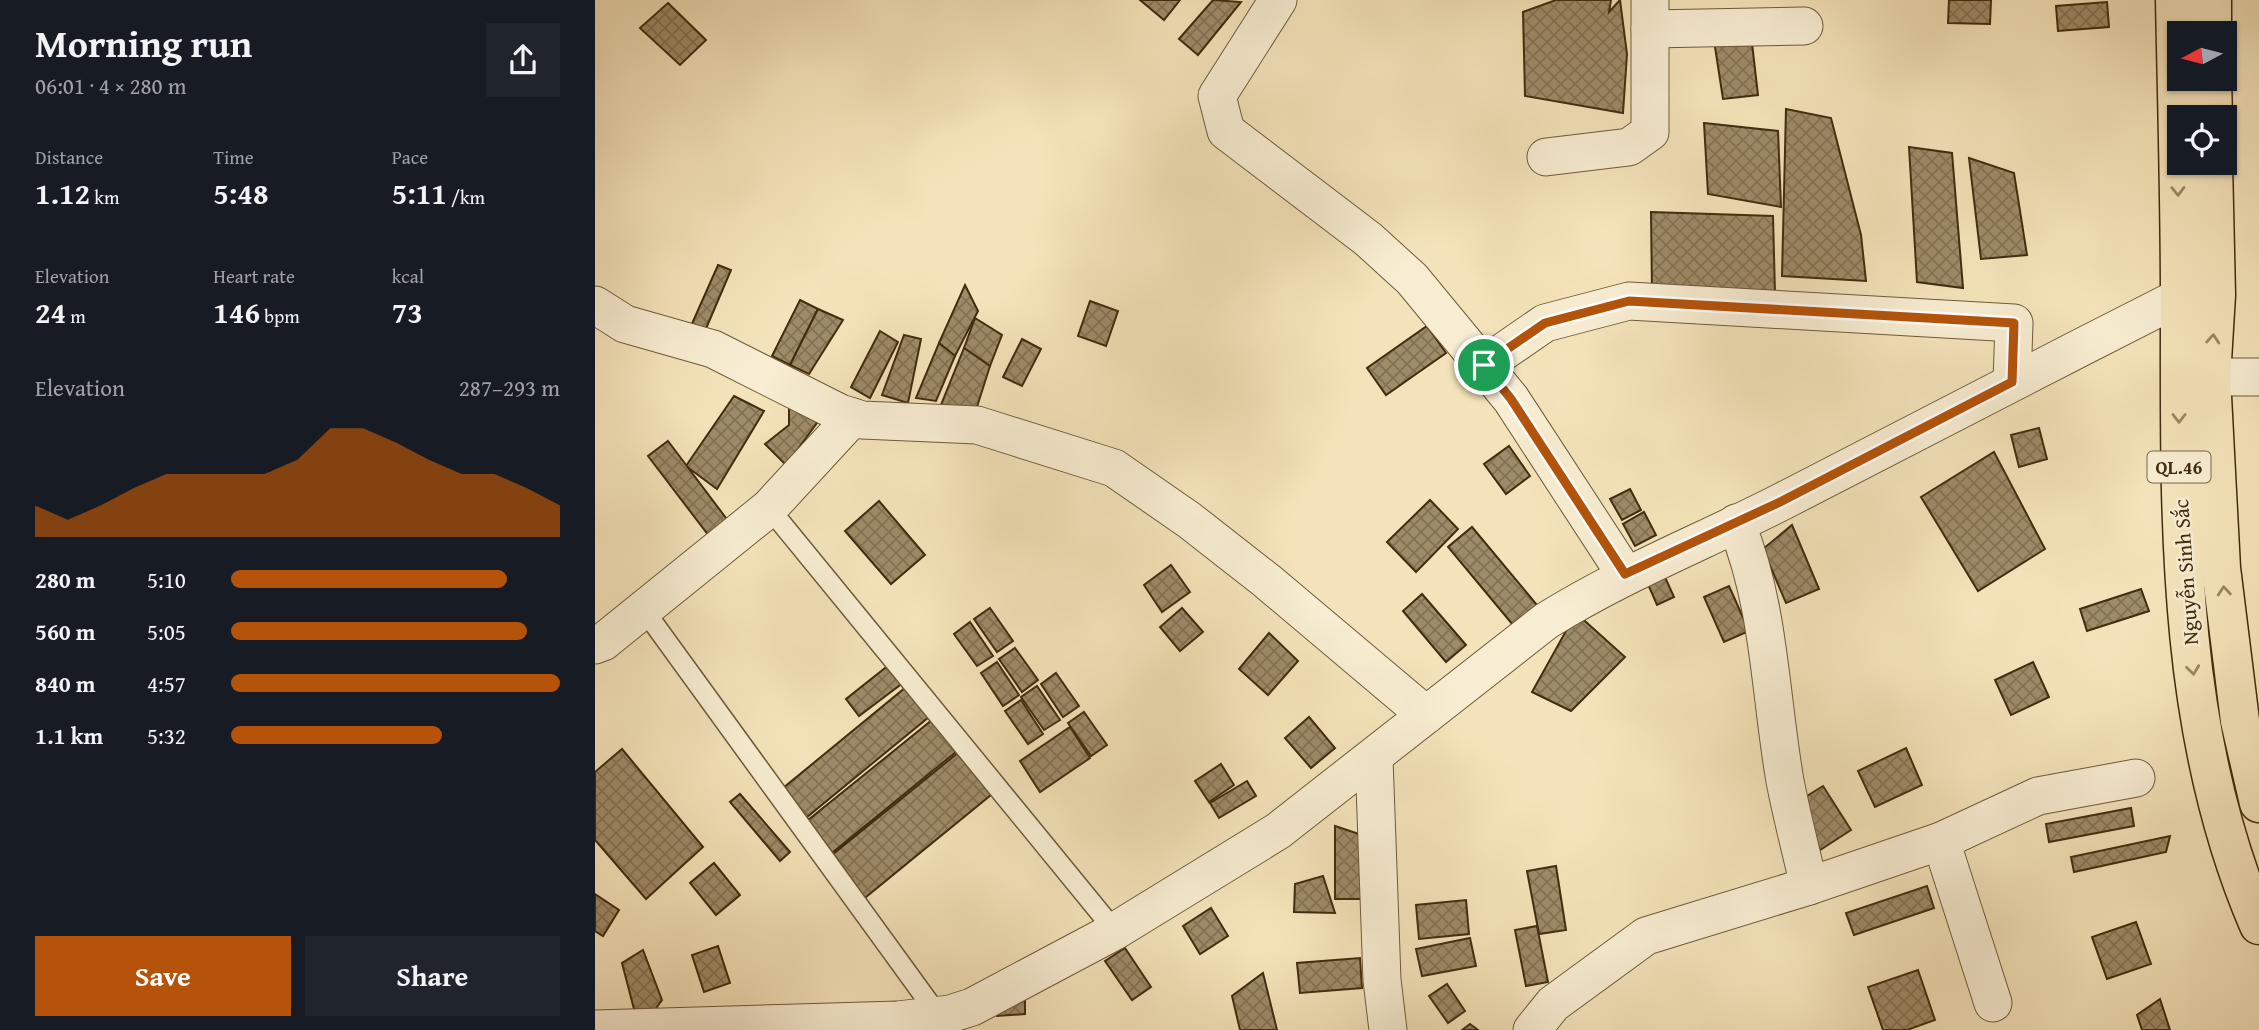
<!DOCTYPE html>
<meta charset="utf-8">
<style>
body{margin:0;font-family:"Gentium Book Plus",serif;background:#20242c;color:#f1f3f6;height:100vh;display:flex;flex-direction:column;font-size:26px;white-space:nowrap}
*{box-sizing:border-box;margin:0}
p{font-size:23px;color:#9ea1a6}
.icon{flex:none;width:38px;height:38px;fill:none;stroke:currentColor;stroke-width:2;stroke-linecap:round;stroke-linejoin:round}
.map{position:relative;flex:1;overflow:hidden}
.sheet{display:flex;flex-direction:column;background:#171b24;width:595px}
.sheet>*{flex:none}
.needle{width:46px;rotate:263deg}
.tools{position:absolute;left:1572px;top:21px;display:grid;gap:14px}
.tools a{display:grid;place-items:center;width:70px;height:70px;border-radius:0px;background:#171b24;box-shadow:0 2px 5px #0004;font-size:35px}
.pin{position:absolute;display:grid;place-items:center;width:60px;height:60px;color:#fff;margin:-30px;border:4px solid #fff;border-radius:50%;box-shadow:0 2px 7px #0007}
.round{display:grid;place-items:center;flex:none;width:74px;height:74px;border-radius:0px;background:#20242c}
.summary{display:flex;align-items:center;justify-content:space-between;height:119px;padding:0 35px}
h1{font-size:38px;font-weight:800;line-height:52px}
.figures{display:grid;grid-template-columns:repeat(3,1fr);gap:10px;height:119px;padding:7px 35px}
.figures div{display:grid;align-content:center}
.figures b{font-size:30px;font-weight:800}
.figures small{font-size:19px;font-weight:400}
.figures p{font-size:19px}
.chart{height:196px;padding:14px 35px}
.chart p{display:flex;justify-content:space-between}
.chart svg{width:100%;height:126px;margin-top:7px;fill:#b45309;opacity:.7}
.cta{display:flex;gap:14px;margin-top:auto;padding:14px 35px}
.cta a{flex:1;height:80px;border-radius:0px;background:#b45309;color:#fff;font-size:28px;font-weight:800;line-height:80px;text-align:center}
.cta a+a{background:#20242c;color:#f1f3f6}
ul{padding:0 35px;list-style:none;font-size:23px}
li{display:grid;grid-template-columns:112px 84px 1fr;align-items:center;height:52px}
li i{height:18px;border-radius:9px;background:#b45309}
main{display:flex;flex:1;min-height:0}
.map>svg:first-child{display:block}
.building{fill:url(#building-cross-hatch);stroke:#412c0e;stroke-width:2}
.lines{fill:none;stroke-linecap:round;stroke-linejoin:round}
.lane-casing{stroke:#6e5a39;stroke-width:22}
.street-casing{stroke:#6e5a39;stroke-width:39}
.highway-casing{stroke:#412c0e;stroke-width:41}
.lane{stroke:#f8edd2;stroke-width:19}
.street{stroke:#f8edd2;stroke-width:37}
.highway{stroke:#f4e3ba;stroke-width:38}
.oneway{stroke:#9a8864}
.route-casing{stroke:#fff;stroke-width:14}
.route{stroke:#b45309;stroke-width:9}
.labels{text-anchor:middle;stroke-width:5;stroke-linejoin:round;paint-order:stroke}
.shield{fill:#f8edd2;stroke:#786649;stroke-width:2}
.shield-label{font-size:19px;font-weight:bold;fill:#412c0e}
.street-label{font-size:21px;fill:#412c0e;stroke:#f8edd2}
</style>
<main>
<section class="sheet">
<div class="summary"><div><h1>Morning run</h1><p>06:01 · 4 × 280 m</p></div><a class="round"><svg class="icon" aria-label="share" viewBox="0 0 24 24"><path d="M12 15V3M7 8l5-5 5 5M5 13v7h14v-7"/></svg></a></div>
<div class="figures">
<div><p>Distance</p><b>1.12<small> km</small></b></div>
<div><p>Time</p><b>5:48</b></div>
<div><p>Pace</p><b>5:11<small> /km</small></b></div>
</div>
<div class="figures">
<div><p>Elevation</p><b>24<small> m</small></b></div>
<div><p>Heart rate</p><b>146<small> bpm</small></b></div>
<div><p>kcal</p><b>73</b></div>
</div>
<div class="chart"><p><span>Elevation</span>287–293 m</p>
<svg viewBox="0 0 160 44" preserveAspectRatio="none"><path d="M0 44V33L10 38L20 33L30 27L40 22L50 22L60 22L70 22L80 17L90 6L100 6L110 11L120 17L130 22L140 22L150 27L160 33V44z"/></svg>
</div>
<ul>
<li><b>280 m</b>5:10<i style="width:84%"></i></li>
<li><b>560 m</b>5:05<i style="width:90%"></i></li>
<li><b>840 m</b>4:57<i style="width:100%"></i></li>
<li><b>1.1 km</b>5:32<i style="width:64%"></i></li>
</ul>
<div class="cta"><a>Save</a><a>Share</a></div>
</section>
<div class="map">
<svg width="1664" height="1030" viewBox="0 0 1664 1030">
<defs>
<pattern id="building-cross-hatch" width="8" height="8" patternUnits="userSpaceOnUse" patternTransform="scale(1.75)"><rect width="8" height="8" fill="#9e8b67"/><path d="M0 0l8 8M0 8l8-8" fill="none" stroke="#827253"/></pattern>
</defs>
<rect width="100%" height="100%" fill="#f4e3ba"/>
<filter id="stains"><feTurbulence type="fractalNoise" baseFrequency=".00286" numOctaves="4"/><feColorMatrix values="0 0 0 0 .2 0 0 0 0 .09 0 0 0 0 .02 0 0 0 .5 -.17"/></filter>
<radialGradient id="worn" r=".72"><stop offset=".6" stop-color="#630" stop-opacity="0"/><stop offset="1" stop-color="#630" stop-opacity=".3"/></radialGradient>
<g class="building">
<path d="M545,0H585L569,20Z"/>
<path d="M618,0L646,2L603,55L584,39Z"/>
<path d="M961,0H1016L1014,12L1025,0L1032,54L1028,113L930,96L928,12Z"/>
<path d="M1354,0H1396L1395,24L1353,23Z"/>
<path d="M1512,2L1514,27L1463,31L1461,6Z"/>
<path d="M73,3L111,40L85,65L45,28Z"/>
<path d="M1116,21L1155,26L1163,95L1128,99Z"/>
<path d="M1191,109L1236,118L1266,235L1271,281L1187,276Z"/>
<path d="M1109,123L1183,131L1186,207L1113,194Z"/>
<path d="M1314,147L1357,153L1368,288L1322,282Z"/>
<path d="M1374,158L1419,173L1432,255L1386,259Z"/>
<path d="M1056,212L1178,216L1180,293L1057,292Z"/>
<path d="M123,265L136,270L110,331L96,326Z"/>
<path d="M370,285L383,311L360,356L344,343Z"/>
<path d="M205,300L223,309L195,365L177,356Z"/>
<path d="M495,301L523,311L511,346L483,336Z"/>
<path d="M223,309L248,320L214,374L195,365Z"/>
<path d="M380,318L407,335L395,366L369,348Z"/>
<path d="M832,326L851,353L791,395L772,368Z"/>
<path d="M285,331L303,342L275,398L256,387Z"/>
<path d="M309,335L326,339L313,403L287,395Z"/>
<path d="M427,339L446,349L427,386L408,377Z"/>
<path d="M344,343L360,356L341,401L321,398Z"/>
<path d="M369,348L395,366L381,410L346,405Z"/>
<path d="M139,396L169,411L122,489L91,466Z"/>
<path d="M207,397L222,423L191,465L170,444L194,425V408Z"/>
<path d="M1444,428L1452,459L1424,467L1416,435Z"/>
<path d="M73,441L137,526L117,540L53,456Z"/>
<path d="M914,446L935,476L911,494L889,464Z"/>
<path d="M1399,452L1450,549L1383,591L1326,497Z"/>
<path d="M1035,489L1046,510L1027,520L1015,499Z"/>
<path d="M835,500L863,529L821,572L792,542Z"/>
<path d="M284,501L330,555L296,584L250,531Z"/>
<path d="M1049,512L1061,535L1040,546L1028,524Z"/>
<path d="M1197,525L1224,589L1191,603L1168,549Z"/>
<path d="M877,527L942,605L918,625L853,547Z"/>
<path d="M576,565L595,592L567,612L549,585Z"/>
<path d="M1069,575L1079,597L1062,605L1052,582Z"/>
<path d="M1134,586L1154,631L1129,642L1109,597Z"/>
<path d="M1546,589L1554,611L1492,631L1485,609Z"/>
<path d="M827,594L871,645L851,662L808,611Z"/>
<path d="M395,608L418,641L402,652L379,619Z"/>
<path d="M587,608L608,632L585,651L565,627Z"/>
<path d="M981,613L1030,657L976,711L937,692Z"/>
<path d="M375,622L398,656L382,666L359,634Z"/>
<path d="M674,633L703,661L673,695L644,669Z"/>
<path d="M420,648L443,680L427,692L404,659Z"/>
<path d="M299,661L313,679L264,716L251,699Z"/>
<path d="M402,662L424,695L408,706L386,673Z"/>
<path d="M1438,662L1454,697L1416,715L1400,680Z"/>
<path d="M461,673L484,706L468,717L446,684Z"/>
<path d="M316,683L340,712L206,822L182,793Z"/>
<path d="M442,686L465,720L449,730L426,697Z"/>
<path d="M426,700L448,734L433,744L410,711Z"/>
<path d="M489,712L512,745L496,756L473,723Z"/>
<path d="M342,716L367,747L232,857L207,825Z"/>
<path d="M714,717L740,748L716,768L690,738Z"/>
<path d="M475,727L495,758L445,792L425,761Z"/>
<path d="M369,748L402,790L266,901L232,859Z"/>
<path d="M1311,748L1327,785L1280,807L1263,771Z"/>
<path d="M27,749L108,847L51,899L0,840V772Z"/>
<path d="M626,764L639,785L614,802L600,781Z"/>
<path d="M652,781L661,796L624,818L615,803Z"/>
<path d="M1228,786L1256,830L1219,854L1204,801Z"/>
<path d="M145,794L195,852L185,861L135,802Z"/>
<path d="M1536,808L1539,826L1454,842L1451,824Z"/>
<path d="M740,826L767,835V899H740Z"/>
<path d="M1575,836L1571,852L1479,872L1476,857Z"/>
<path d="M119,863L145,895L121,915L95,883Z"/>
<path d="M961,866L971,930L944,934L932,871Z"/>
<path d="M728,876L740,913L699,912L700,884Z"/>
<path d="M1332,886L1339,908L1259,935L1251,913Z"/>
<path d="M0,894L24,910L8,936L0,931Z"/>
<path d="M871,900L874,934L824,939L821,905Z"/>
<path d="M616,908L633,936L605,954L588,926Z"/>
<path d="M1541,922L1556,964L1512,979L1497,937Z"/>
<path d="M942,926L953,982L931,986L920,930Z"/>
<path d="M875,938L881,966L827,976L821,949Z"/>
<path d="M123,946L135,983L109,992L97,955Z"/>
<path d="M530,948L556,987L537,1000L510,961Z"/>
<path d="M48,950L67,1000L53,1019L40,1013L27,963Z"/>
<path d="M765,958L767,988L705,993L702,963Z"/>
<path d="M1323,970L1340,1020L1312,1030H1288L1273,987Z"/>
<path d="M668,973L682,1030H645L637,996Z"/>
<path d="M852,984L870,1011L853,1023L834,996Z"/>
<path d="M430,996V1014L402,1016V1003Z"/>
<path d="M1565,999L1575,1030H1547L1542,1015Z"/>
<path d="M875,1024L883,1030H867Z"/>
</g>
<g class="lines">
<g class="lane-casing">
<g id="lane">
<path d="M174,508L520,931"/>
<path d="M49,610L343,1015"/>
</g>
</g>
<g class="street-casing">
<g id="street">
<path d="M683,0L622,96L631,131L773,239L817,279L916,399L1030,574"/>
<path d="M1055,29L1209,26"/>
<path d="M951,157L1034,147L1055,132V0"/>
<path d="M0,305L30,324L118,349L245,413L267,420L382,425L519,468L594,520L672,581L831,715"/>
<path d="M889,365L950,323L1034,301L1419,323L1417,382"/>
<path d="M1616,377H1664"/>
<path d="M1141,523C1175,606 1175,695 1190,781C1197,817 1206,851 1214,886"/>
<path d="M0,645L8,642L174,508L258,417"/>
<path d="M779,758L787,980L793,1030"/>
<path d="M1346,841L1398,1003"/>
<path d="M0,1029L303,1020L355,1014L377,1007L520,931L683,831L951,621C1028,573 1108,542 1188,501C1320,434 1452,364 1585,297"/>
<path d="M937,1030L958,1004L1051,936L1214,886L1346,841L1443,796L1541,778"/>
</g>
</g>
<g class="highway-casing">
<g id="highway">
<path d="M1580,0C1582,100 1585,201 1585,301C1585,510 1579,729 1664,925"/>
<path d="M1617,0V33"/>
<path d="M1617,79L1618,117"/>
<path d="M1618,163L1621,295L1616,377L1626,568L1645,721L1664,803"/>
</g>
</g>
<use href="#lane" class="lane"/>
<use href="#street" class="street"/>
<use href="#highway" class="highway"/>
</g>
<defs><path id="oneway-chevron" d="M-2-3.5L2.5 0L-2 3.5" fill="none" stroke-width="1.6" stroke-linecap="round" stroke-linejoin="round" transform="scale(1.75)"/></defs>
<g class="oneway">
<use href="#oneway-chevron" transform="translate(1583 191) rotate(89)"/>
<use href="#oneway-chevron" transform="translate(1618 339) rotate(-86)"/>
<use href="#oneway-chevron" transform="translate(1584 418) rotate(90)"/>
<use href="#oneway-chevron" transform="translate(1629 591) rotate(-95)"/>
<use href="#oneway-chevron" transform="translate(1598 670) rotate(83)"/>
</g>
<g class="lines">
<g class="route-casing">
<path id="route" d="M1034,301L1419,323L1417,382L1185,502L1030,574L916,399L889,365L950,323Z"/>
</g>
<use href="#route" class="route"/>
</g>
<g class="labels">
<rect class="shield" x="1552.5" y="451.5" width="63" height="31" rx="5"/>
<g class="shield-label">
<text x="1584" y="474">QL.46</text>
</g>
<g class="street-label">
<text transform="translate(1591 572) rotate(-94)" y="7">Nguyễn Sinh Sắc</text>
</g>
</g>
<rect width="100%" height="100%" filter="url(#stains)"/>
<rect width="100%" height="100%" fill="url(#worn)"/>
</svg>
<div class="tools">
<a><svg class="needle" viewBox="-14 -14 28 28"><path d="M0-13l5 13h-10z" fill="#e53935"/><path d="M0 13l5-13h-10z" fill="#9ea1a6"/></svg></a>
<a><svg class="icon" aria-label="locate" viewBox="0 0 24 24"><circle cx="12" cy="12" r="6"/><path d="M12 2v4M12 18v4M2 12h4M18 12h4"/></svg></a>
</div>
<div class="pin" style="left:889px;top:365px;background:#1e9e55"><svg class="icon" aria-label="arrive" viewBox="0 0 24 24"><path d="M6 21V4h12l-3 4 3 4H6"/></svg></div>
</div>
</main>
